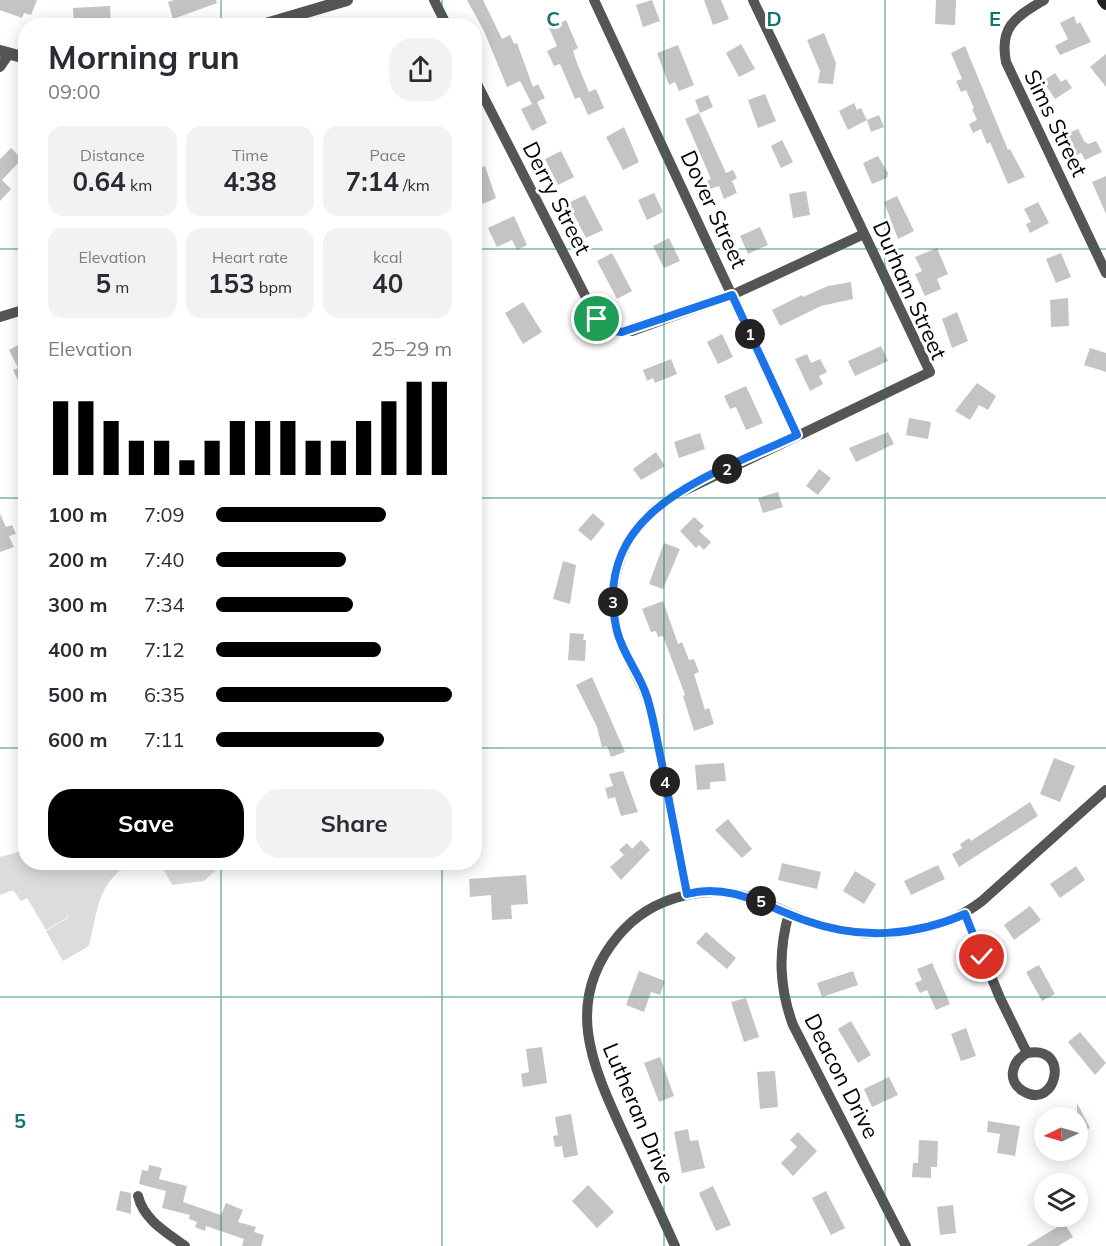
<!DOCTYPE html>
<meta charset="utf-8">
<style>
body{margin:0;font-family:Mulish,sans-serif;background:#f2f2f3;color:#2b2b33;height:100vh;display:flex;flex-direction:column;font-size:22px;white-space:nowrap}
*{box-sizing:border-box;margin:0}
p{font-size:20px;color:#7c7c81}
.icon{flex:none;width:33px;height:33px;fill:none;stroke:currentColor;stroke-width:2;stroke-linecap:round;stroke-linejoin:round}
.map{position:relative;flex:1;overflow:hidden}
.side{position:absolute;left:18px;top:18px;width:464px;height:852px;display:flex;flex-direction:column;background:#fff;border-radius:24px;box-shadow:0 3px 15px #0003}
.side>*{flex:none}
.needle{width:39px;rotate:265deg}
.controls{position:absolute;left:1034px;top:1107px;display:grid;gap:12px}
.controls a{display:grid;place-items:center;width:54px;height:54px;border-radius:50%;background:#fff;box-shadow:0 3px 15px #0003;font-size:30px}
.pin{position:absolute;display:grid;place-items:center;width:51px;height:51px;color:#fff;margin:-26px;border:3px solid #fff;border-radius:50%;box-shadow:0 2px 6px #0007}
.km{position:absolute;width:30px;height:30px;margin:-15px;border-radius:50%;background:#222;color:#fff;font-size:16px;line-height:30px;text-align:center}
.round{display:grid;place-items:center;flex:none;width:63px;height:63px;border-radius:24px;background:#f2f2f3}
.head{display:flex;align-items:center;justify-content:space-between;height:102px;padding:0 30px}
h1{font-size:33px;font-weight:700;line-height:45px}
.metrics{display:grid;grid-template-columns:repeat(3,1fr);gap:9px;height:102px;padding:6px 30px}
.metrics div{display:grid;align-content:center;border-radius:15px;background:#f2f2f3;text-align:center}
.metrics b{font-size:26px;font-weight:700}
.metrics small{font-size:16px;font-weight:400}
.metrics p{font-size:16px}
.chart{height:168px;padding:12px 30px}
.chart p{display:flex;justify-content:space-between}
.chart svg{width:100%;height:108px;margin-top:6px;stroke:#000;stroke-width:6}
.primary-button{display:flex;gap:12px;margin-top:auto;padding:12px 30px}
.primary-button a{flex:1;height:69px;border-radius:24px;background:#000;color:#fff;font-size:24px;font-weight:700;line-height:69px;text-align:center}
.primary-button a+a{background:#f2f2f3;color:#2b2b33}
ul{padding:0 30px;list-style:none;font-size:20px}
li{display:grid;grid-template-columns:96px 72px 1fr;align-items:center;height:45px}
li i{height:15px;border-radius:8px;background:#000}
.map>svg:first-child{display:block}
.green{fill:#dcdcdc}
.building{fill:#c4c4c4}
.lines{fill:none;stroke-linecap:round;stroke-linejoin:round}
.minor{stroke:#555;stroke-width:10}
.tertiary{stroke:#555;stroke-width:12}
.secondary{stroke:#222;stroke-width:12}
.route-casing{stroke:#fff;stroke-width:12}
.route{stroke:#1a73e8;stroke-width:8}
.grid{fill:none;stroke:#0f766e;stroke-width:1.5;stroke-opacity:0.55}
.labels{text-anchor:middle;stroke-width:6;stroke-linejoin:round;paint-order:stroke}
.street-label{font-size:22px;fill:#000;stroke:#fff}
.grid-label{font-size:20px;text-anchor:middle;font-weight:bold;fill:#0f766e;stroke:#fff;stroke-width:6;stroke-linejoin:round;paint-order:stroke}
</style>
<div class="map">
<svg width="1106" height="1246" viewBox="0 0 1106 1246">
<rect width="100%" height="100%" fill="#fff"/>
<g class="green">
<path d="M25,850L26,862L130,863C97,884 98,910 89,946L63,961L46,931L69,917L64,910L68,917L46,930L27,898L21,901L13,890L0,895V857Z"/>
<path d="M160,863H224L204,881L172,885Z"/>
</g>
<g class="building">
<path d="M0,0H37L31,15L24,13L22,18L0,10Z"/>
<path d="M174,0H216L217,3L173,19L168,2Z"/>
<path d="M467,0H483L502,39L510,35L514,44L517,43L533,87L538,84L545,98L537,102L547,123L532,131L521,109L532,104L520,81L507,87L484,31Z"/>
<path d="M652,0L660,21L643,27L636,5Z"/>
<path d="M704,0H721L729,19L713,25Z"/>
<path d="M936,0H956L955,25L935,24Z"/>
<path d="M110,6L111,26H74L73,8Z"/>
<path d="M1074,16L1077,24L1080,22L1091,42L1060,55L1055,46L1068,39L1060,23Z"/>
<path d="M566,20L578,48L573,51L577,63L589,92L596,89L604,108L588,115L580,97L575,99L560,64L554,66L547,51L557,46L549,28Z"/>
<path d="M824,33L836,63L833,84L818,83L820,71L807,40Z"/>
<path d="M741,44L755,69L739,77L726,53Z"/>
<path d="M678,45L694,85L679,91L675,82L669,85L657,53Z"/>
<path d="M965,46L1008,150L1010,149L1025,177L1008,184L990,142L987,144L981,129L973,133L969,124L977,120L972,109L974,108L966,90L961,92L956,81L962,79L951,53Z"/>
<path d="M1106,54V87L1090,67Z"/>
<path d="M1055,73L1061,82L1066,79L1072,88L1055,99L1043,81Z"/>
<path d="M765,94L776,121L758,128L748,100Z"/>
<path d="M708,95L713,107L700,113L695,100Z"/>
<path d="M854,103L857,110L861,108L867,120L879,115L884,127L871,132L867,120L848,130L839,111Z"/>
<path d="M699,113L726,173L733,170L737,178L732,181L737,193L724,199L719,186L710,189L707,181L711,179L685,119Z"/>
<path d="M624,127L639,162L623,170L606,137Z"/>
<path d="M1078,129L1084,141L1088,144L1096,141L1102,152L1085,160L1081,153L1074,156L1064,135Z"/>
<path d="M782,140L793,162L781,168L771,146Z"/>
<path d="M11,148L22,159L2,180L11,189L0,201V159Z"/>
<path d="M561,151L574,177L558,185L545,159Z"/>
<path d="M878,156L888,173L887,178L872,184L863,163Z"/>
<path d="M485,166L496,198L483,204L474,184V171Z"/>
<path d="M1106,176V214L1092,182Z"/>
<path d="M806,191L810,215L793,218L789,194Z"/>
<path d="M654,193L663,212L647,220L638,200Z"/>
<path d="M585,195L603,230L586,238L568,203Z"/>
<path d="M897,196L914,231L898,239L884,202Z"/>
<path d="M1038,202L1049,223L1030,233L1026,224L1031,222L1024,209Z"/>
<path d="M514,216L527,245L517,250L512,240L497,247L488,228Z"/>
<path d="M760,227L768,245L748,254L740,236Z"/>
<path d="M669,238L680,261L664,268L653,246Z"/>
<path d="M937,248L948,274L937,279L941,289L925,296L915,274L922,271L915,257Z"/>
<path d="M612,253L632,291L617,299L597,261Z"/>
<path d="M1061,253L1071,277L1056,283L1046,259Z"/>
<path d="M851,282L853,299L821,306L780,326L772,310L802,295L803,297L828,286Z"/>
<path d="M1068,298L1069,326L1051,327L1050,300Z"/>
<path d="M523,302L542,332L523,344L505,313Z"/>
<path d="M957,312L968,341L952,348L942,319Z"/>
<path d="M722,334L733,357L718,364L707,342Z"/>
<path d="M26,341V382L23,377L18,380L13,370L18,368L9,350Z"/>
<path d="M881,346L888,361L855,376L848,361Z"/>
<path d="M1090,348L1106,353V372L1084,365Z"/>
<path d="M807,354L811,363L820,359L827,372L819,376L823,384L810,391L795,359Z"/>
<path d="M671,359L677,374L655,383L653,378L647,381L643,370Z"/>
<path d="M977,383L996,396L988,410L979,405L970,420L955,411Z"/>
<path d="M746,386L763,423L746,430L736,407L730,409L724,396Z"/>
<path d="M909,418L931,422L928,439L906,435Z"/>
<path d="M888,432L894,444L856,462L849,448Z"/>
<path d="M700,433L705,449L679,458L674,442Z"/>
<path d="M656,452L665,466L641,480L633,469Z"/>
<path d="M819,469L831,478L818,495L806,486Z"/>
<path d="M778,492L783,507L763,513L758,498Z"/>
<path d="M593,513L605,524L591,541L578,530Z"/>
<path d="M0,514L6,527L12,525L16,534L9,536L14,547L0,552Z"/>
<path d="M694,517L704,526L699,531L711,542L704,550L699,545L696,548L680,531Z"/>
<path d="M664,543L680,549L663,589L649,584Z"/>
<path d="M563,561L576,565L570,604L553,599Z"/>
<path d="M663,601L678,644L682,642L689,660L694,659L699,672L694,674L705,710L709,708L714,724L694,731L683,696L685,695L663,636L658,637L656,631L651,632L642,609Z"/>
<path d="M570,633L584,634L583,640H586L585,661L568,660Z"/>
<path d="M592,677L625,752L611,757L607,746L602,747L597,727L576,685Z"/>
<path d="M1054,758L1075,766L1060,802L1040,794Z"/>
<path d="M724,763L726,781L710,782V789L697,790L695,765Z"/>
<path d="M623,771L638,812L621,816L615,797L608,799L605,788L613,786L609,774Z"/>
<path d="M1030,802L1038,816L959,867L952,854L962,848L960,844L969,838L971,841Z"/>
<path d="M728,819L752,849L742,858L715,830Z"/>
<path d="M641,840L650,850L621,880L610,867L624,855L619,850L627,843L632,849Z"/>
<path d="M782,863L821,872L817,889L778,880Z"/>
<path d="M938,865L945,879L911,895L904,881Z"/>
<path d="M1076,866L1085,880L1060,898L1050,884Z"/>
<path d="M855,871L876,884L864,904L843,891Z"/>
<path d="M526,875L528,904L511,905L512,919L492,920L491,895L470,897L469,879Z"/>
<path d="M1030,906L1041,920L1014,940L1004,925Z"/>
<path d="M706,932L736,958L727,969L696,943Z"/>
<path d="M932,963L950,1004L936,1010L927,990L920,993L915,983L922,980L917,969Z"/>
<path d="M1039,965L1055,994L1042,1001L1026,972Z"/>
<path d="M639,971L665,981L660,995L651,992L644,1012L626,1005Z"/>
<path d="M853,971L858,985L822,997L817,983Z"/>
<path d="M746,998L759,1037L744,1042L731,1002Z"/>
<path d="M851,1021L871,1055L858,1063L838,1029Z"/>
<path d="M966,1028L976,1056L961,1061L951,1034Z"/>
<path d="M1080,1032L1106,1063L1095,1075L1068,1042Z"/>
<path d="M542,1047L547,1083L523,1087L521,1074L529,1072L526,1049Z"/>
<path d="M660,1057L674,1096L659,1102L644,1063Z"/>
<path d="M775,1071L778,1107L760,1109L757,1072Z"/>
<path d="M889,1077L898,1095L872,1107L864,1089Z"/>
<path d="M1077,1103L1090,1128L1077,1135Z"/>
<path d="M571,1114L578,1155L564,1158L562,1146L555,1147L553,1136L558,1135L555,1117Z"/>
<path d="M988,1121L1020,1126L1015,1156L997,1153L1000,1134L987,1132Z"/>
<path d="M688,1129L690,1141L698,1140L705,1168L682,1173L674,1132Z"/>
<path d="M798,1132L817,1151L793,1176L781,1163L797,1147L790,1140Z"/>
<path d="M919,1140L938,1141L937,1167H931V1178L912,1177L913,1163H918Z"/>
<path d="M149,1165L162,1168L159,1179L187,1186L183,1202L221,1215L226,1203L243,1210L238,1222L256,1227L254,1232L264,1235L261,1246H242L244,1239L206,1226L205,1231L195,1227L197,1222L189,1219L190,1215L162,1208L166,1191L139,1184L142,1170L148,1171Z"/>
<path d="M588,1185L614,1212L597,1228L572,1201Z"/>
<path d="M713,1186L731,1225L716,1231L699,1193Z"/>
<path d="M120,1191L131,1193V1214L116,1210Z"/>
<path d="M826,1191L845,1228L831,1235L812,1198Z"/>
<path d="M953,1205L956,1233L940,1235L937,1207Z"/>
<path d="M1064,1223L1073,1237L1058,1246H1026Z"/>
</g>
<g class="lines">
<g class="minor">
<path d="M434,0L447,26"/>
<path d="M594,0L797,435"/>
<path d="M1044,0C1016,17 999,26 1006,62L1106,273"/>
<path d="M0,67L9,54"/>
<path d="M474,78L597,319L612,331H632L732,295L864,234"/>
<path d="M0,317L26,309"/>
<path d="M687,894C675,834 665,774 652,714C645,685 626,662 618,634C603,581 624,529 669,498L930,372L753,0"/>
<path d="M789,913C778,952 779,987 793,1025L906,1246"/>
<path d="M965,914L1000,998L1027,1053C1012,1061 1006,1081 1023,1091C1056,1112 1072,1044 1027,1053"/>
<path d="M138,1196C144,1220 166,1232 185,1246"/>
<path d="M675,1246C659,1210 642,1174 626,1139C594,1069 561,1004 618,936C652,895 710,882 759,900C781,909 803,920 826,927C878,941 939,934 982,901L1106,790"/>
</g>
<g class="tertiary">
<path d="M259,26L347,0"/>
<path d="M0,51L26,58"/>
</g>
<path class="secondary" d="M1103,0L1106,4"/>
</g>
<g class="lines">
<g class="route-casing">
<path id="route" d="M597,319L612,331L622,332L732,295L797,435C711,476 589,509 617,631C623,655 640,674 647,697C654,719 657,742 662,764C670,807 679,851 687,894C730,882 769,908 807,921C860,940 915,936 965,914L982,957"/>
</g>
<use href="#route" class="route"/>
</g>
<path class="grid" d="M221,0V26M442,0V26M664,0V1246M885,0V1246M0,249H26M474,249H1106M0,498H26M474,498H1106M0,748H26M474,748H1106M221,862V1246M442,862V1246M0,997H1106"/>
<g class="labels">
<g class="street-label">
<text transform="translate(1056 123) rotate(64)" y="8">Sims Street</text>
<text transform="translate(557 198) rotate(63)" y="8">Derry Street</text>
<text transform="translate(714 209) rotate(65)" y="8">Dover Street</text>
<text transform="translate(910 290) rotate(66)" y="8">Durham Street</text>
<text transform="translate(842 1076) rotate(63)" y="8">Deacon Drive</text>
<text transform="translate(639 1113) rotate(67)" y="8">Lutheran Drive</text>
</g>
</g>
<g class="grid-label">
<text x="553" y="26">C</text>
<text x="774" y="26">D</text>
<text x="995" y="26">E</text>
<text x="20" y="1128">5</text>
</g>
</svg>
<div class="controls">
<a><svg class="needle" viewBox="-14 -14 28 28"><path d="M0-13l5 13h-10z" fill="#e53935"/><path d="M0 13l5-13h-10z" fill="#7c7c81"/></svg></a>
<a><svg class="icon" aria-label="layers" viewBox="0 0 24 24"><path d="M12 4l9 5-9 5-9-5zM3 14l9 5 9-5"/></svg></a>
</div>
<div class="pin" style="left:597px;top:319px;background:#1e9e55"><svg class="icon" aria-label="arrive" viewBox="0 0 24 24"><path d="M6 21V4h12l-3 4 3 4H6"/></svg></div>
<div class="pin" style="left:982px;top:957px;background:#d93025"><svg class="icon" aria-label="check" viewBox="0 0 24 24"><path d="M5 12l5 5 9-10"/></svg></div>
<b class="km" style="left:750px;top:334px">1</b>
<b class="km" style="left:727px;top:469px">2</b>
<b class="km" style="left:613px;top:602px">3</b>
<b class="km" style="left:665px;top:782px">4</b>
<b class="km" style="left:761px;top:901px">5</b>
<section class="side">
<div class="head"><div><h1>Morning run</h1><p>09:00</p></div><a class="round"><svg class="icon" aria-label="share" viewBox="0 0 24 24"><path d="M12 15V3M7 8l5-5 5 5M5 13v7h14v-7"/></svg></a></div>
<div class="metrics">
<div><p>Distance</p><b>0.64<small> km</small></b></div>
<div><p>Time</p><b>4:38</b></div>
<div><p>Pace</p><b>7:14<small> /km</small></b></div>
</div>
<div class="metrics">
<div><p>Elevation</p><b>5<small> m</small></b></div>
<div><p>Heart rate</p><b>153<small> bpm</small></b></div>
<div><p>kcal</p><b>40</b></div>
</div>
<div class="chart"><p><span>Elevation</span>25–29 m</p>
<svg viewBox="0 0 160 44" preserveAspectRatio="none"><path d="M5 44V14M15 44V14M25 44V22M35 44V30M45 44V30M55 44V38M65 44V30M75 44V22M85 44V22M95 44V22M105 44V30M115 44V30M125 44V22M135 44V14M145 44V6M155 44V6"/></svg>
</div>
<ul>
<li><b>100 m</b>7:09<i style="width:72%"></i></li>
<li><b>200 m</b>7:40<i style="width:55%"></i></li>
<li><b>300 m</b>7:34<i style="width:58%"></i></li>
<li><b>400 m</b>7:12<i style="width:70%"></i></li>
<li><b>500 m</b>6:35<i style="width:100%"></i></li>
<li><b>600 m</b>7:11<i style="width:71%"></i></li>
</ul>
<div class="primary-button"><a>Save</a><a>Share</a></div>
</section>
</div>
